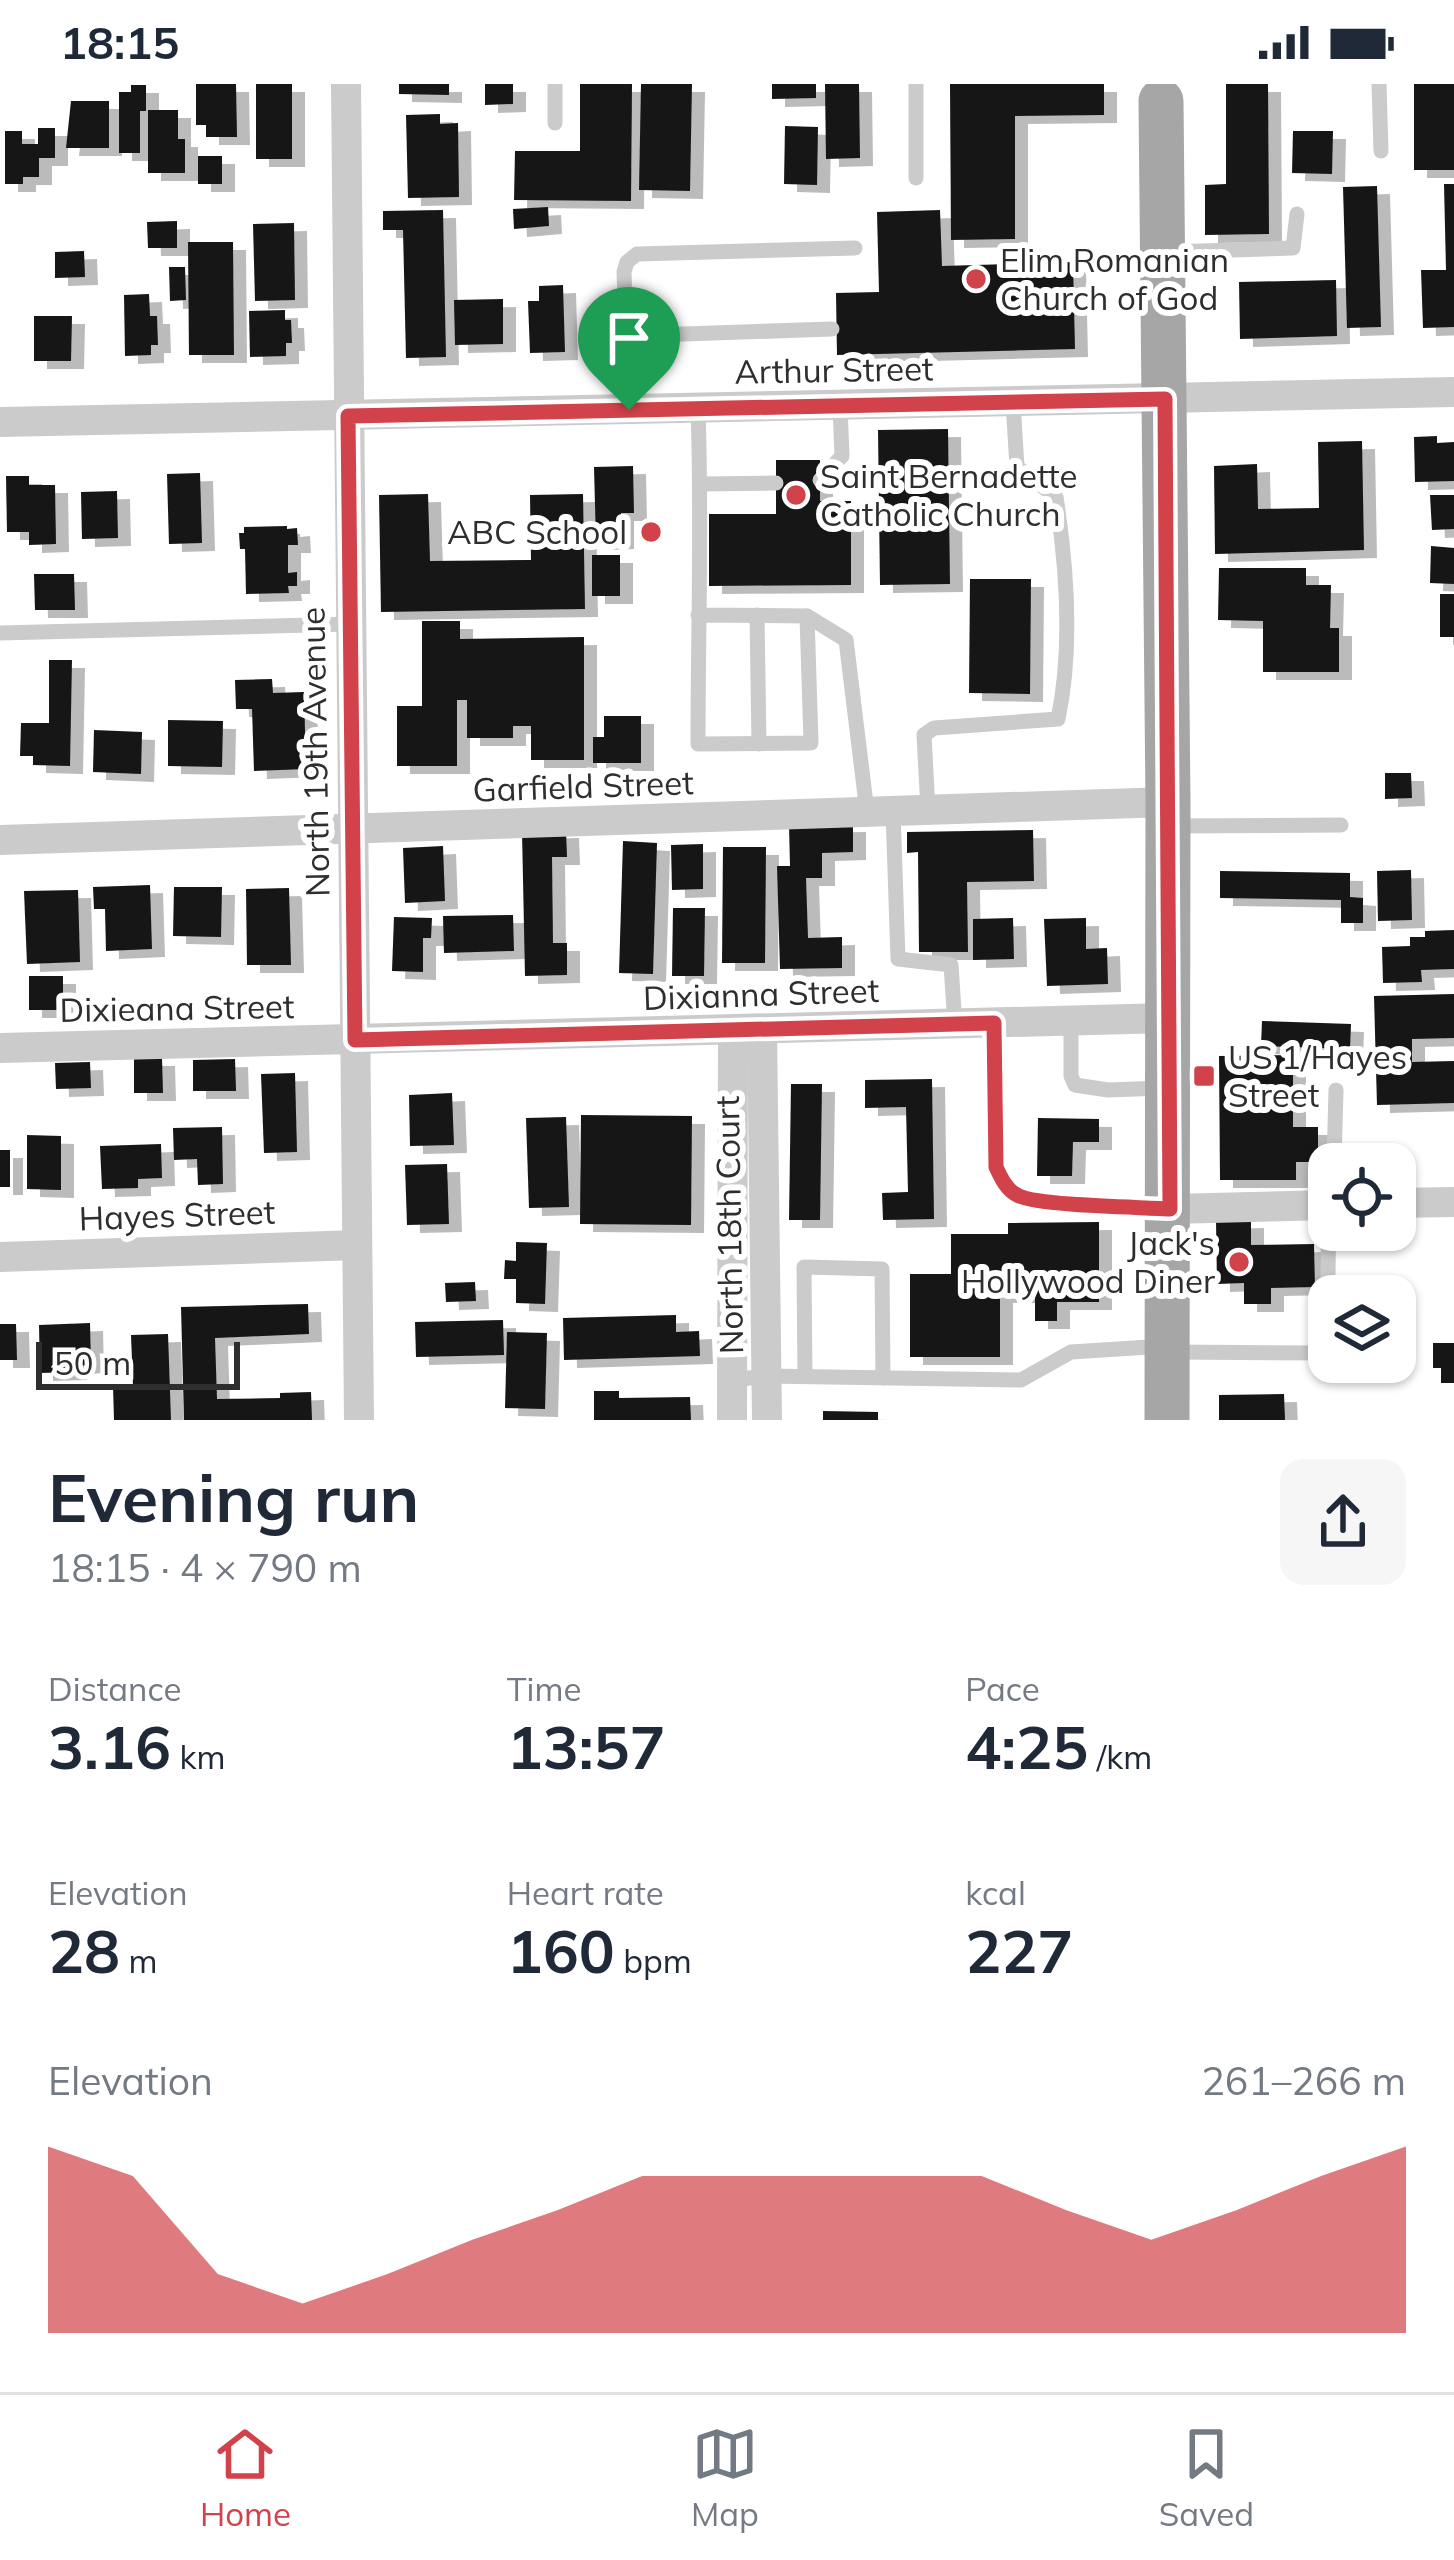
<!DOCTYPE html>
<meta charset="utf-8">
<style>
body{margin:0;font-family:Mulish,sans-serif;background:#f6f6f7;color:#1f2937;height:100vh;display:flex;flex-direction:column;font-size:45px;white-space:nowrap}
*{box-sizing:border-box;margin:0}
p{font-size:39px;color:#747a83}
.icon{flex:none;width:66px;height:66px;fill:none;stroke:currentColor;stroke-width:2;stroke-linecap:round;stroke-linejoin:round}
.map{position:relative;height:1336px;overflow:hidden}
.sheet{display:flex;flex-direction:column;background:#fff;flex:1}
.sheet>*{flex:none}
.fabs{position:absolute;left:1308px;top:1059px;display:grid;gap:24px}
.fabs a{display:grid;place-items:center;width:108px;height:108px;border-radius:24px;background:#fff;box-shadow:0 3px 9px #0004;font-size:60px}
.scale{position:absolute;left:36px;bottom:30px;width:204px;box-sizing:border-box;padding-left:12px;border:6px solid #2e2e2e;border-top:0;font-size:33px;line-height:42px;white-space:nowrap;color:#2e2e2e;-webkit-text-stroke:9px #fff;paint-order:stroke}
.pin{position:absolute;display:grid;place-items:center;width:102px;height:102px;color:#fff;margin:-123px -51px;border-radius:50% 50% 50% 0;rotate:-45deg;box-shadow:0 0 12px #0007}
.pin .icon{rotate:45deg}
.round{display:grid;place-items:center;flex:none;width:126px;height:126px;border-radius:24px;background:#f6f6f7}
.summary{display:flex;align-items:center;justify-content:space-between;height:204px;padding:0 48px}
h1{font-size:66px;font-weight:700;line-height:90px}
.metrics{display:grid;grid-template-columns:repeat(3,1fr);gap:18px;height:204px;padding:12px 48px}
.metrics div{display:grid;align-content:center}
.metrics b{font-size:60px;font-weight:700}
.metrics small{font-size:33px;font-weight:400}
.metrics p{font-size:33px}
.chart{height:336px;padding:24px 48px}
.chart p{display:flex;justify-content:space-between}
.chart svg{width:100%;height:216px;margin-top:12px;fill:#d2424a;opacity:.7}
.status{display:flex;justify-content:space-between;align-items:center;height:84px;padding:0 60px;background:#fff;direction:ltr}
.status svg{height:33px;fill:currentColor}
.tabs{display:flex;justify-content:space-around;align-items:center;height:168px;border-top:3px solid #e0e1e3;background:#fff;font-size:33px;color:#747a83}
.tabs a{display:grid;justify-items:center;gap:6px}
.tabs .active{color:#d2424a}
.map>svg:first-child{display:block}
.building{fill:#151515;filter:url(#shadow)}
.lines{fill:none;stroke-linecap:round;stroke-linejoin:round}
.service{stroke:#cbcbcb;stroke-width:15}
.minor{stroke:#cbcbcb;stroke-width:30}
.primary{stroke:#a6a6a6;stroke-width:45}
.route-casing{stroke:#fff;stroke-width:24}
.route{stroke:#d2424a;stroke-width:15}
.poi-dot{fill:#d2424a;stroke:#fff;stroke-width:4.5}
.labels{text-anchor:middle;stroke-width:12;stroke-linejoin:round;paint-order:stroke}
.poi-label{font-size:33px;fill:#2e2e2e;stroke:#fff;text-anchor:start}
.street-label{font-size:33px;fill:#2e2e2e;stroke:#fff}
</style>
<div class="status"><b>18:15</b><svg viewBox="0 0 49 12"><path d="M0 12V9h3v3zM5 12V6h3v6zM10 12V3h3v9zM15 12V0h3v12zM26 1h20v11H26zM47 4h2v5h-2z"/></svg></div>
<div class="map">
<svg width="1454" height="1336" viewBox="0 0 1454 1336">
<defs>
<filter id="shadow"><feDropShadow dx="13" dy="8" stdDeviation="0" flood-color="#0004"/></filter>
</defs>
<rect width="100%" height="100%" fill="#fff"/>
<g class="building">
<path d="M196,0H236L237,53H206V41H196Z"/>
<rect x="256" y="0" width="36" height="75"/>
<path d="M399,0H449V11L399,10Z"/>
<path d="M485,0H513V20L485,21Z"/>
<path d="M580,0H632L631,117L514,116L515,67H580Z"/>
<path d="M641,0H692L690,107L639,106Z"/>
<path d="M772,0H816V14L772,15Z"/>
<path d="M825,0H859L860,74L826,75Z"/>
<path d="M950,0H1104V31L1015,32V155L951,156Z"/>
<path d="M1226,0H1268L1269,150L1205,151V101L1226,100Z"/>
<rect x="1414" y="0" width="40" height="86"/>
<path d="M131,1H146V27H140V69H119V8H131Z"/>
<path d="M71,17H109V64H66Z"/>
<path d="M148,26H178V55H185V89H148Z"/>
<path d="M440,30V40L458,39L459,113L408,114L406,31Z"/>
<path d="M785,42L818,43L817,101L784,100Z"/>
<path d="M38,44H55V74H39V93H23V100H5V47H22V60H38Z"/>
<path d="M1293,47H1333L1332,90L1292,89Z"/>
<rect x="198" y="72" width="24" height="28"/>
<path d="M1444,100H1454V243L1423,244L1421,186H1446Z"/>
<path d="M1377,102L1381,243L1347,244L1343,103Z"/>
<path d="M548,123L549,142L514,145L513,125Z"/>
<path d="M443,126L446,273L406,274L403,146H383V127Z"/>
<path d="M940,126L942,182L1073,178L1075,265L837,271L836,209L879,208L877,128Z"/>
<path d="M177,137V164H148L147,138Z"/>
<path d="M294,139L295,216L255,217L253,140Z"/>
<path d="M188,158H233L234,271H189Z"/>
<path d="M84,167L85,193L55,194V168Z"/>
<path d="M169,183H185L186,216L170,217Z"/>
<path d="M1336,196L1337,252L1240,255L1239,198Z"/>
<path d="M563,201L565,268L530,269L528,217H539V202Z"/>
<path d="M149,210L150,232H157L158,261H151V271L125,272L124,211Z"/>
<path d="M503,215V260L455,261L454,216Z"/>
<path d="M285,226V236H291L292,259H286V272L250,273L249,227Z"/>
<path d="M34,232H72L71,277H34Z"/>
<path d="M948,345L950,500L880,501L878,346Z"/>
<path d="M1437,352V359L1454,358V397L1415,398L1414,353Z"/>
<path d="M1362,357L1364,466L1215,470L1214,382L1257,380L1258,425L1319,424L1318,358Z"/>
<path d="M776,376H820V417H851V501L709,502V430H776Z"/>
<path d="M633,382L634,429H621V457L596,458L594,383Z"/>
<path d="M200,389L202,459L169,460L167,390Z"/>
<path d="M6,392H29V401H55L56,460L29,461V448H7Z"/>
<path d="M117,407L118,454L82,455L81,408Z"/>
<path d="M428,410L430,477L531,476L530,411L583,410L585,525L381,528L379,411Z"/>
<path d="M1430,411H1454V445L1432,446Z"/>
<path d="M287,442V445L297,444L298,461H288V489L297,488V502H288L289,509L246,510L245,465H240L239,449H244V443Z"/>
<path d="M1431,462L1454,464V500L1430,499Z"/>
<rect x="592" y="471" width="28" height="41"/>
<path d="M1219,484H1306V501H1331L1330,544H1339V588H1263V537L1218,536Z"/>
<path d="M34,490H74L75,526H35Z"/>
<path d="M970,495H1031L1030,610L969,609Z"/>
<rect x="1440" y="510" width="14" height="43"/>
<path d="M422,537H460V555L584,553V676H531V642H513V654H467V616H457V682H397V622H422Z"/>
<path d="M49,576H72L70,682L33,681V672H20L21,639H49Z"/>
<path d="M272,595L273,609L304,608L306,685L254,687L252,625H236L235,596Z"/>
<path d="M604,632H641V679H593V653H604Z"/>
<path d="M168,636L223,637L222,683L168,682Z"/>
<path d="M94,646L142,648L141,690L93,688Z"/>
<path d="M1385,689H1411L1412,714L1385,715Z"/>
<path d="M853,740V768L822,769V794H806L808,854L842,853V884L780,885L777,782H790L789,741Z"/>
<path d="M566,746L567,773H552L553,859H567V891L525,892L522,747Z"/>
<path d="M1033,746L1034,797L967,798L968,868H919L918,768L907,769V748Z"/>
<path d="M623,757L657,759L653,890L619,889Z"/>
<path d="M703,760V805L672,806L671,761Z"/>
<path d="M443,762L445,817L405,819L403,764Z"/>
<path d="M723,763H766L765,879H722Z"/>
<path d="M1411,786L1412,836L1378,837L1377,787Z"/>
<path d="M1220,787L1350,789V813L1363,814V839H1341V816L1220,814Z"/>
<path d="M150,801L152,865L106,867L105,825H94L93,803Z"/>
<path d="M174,803H222L221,853L173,852Z"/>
<path d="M289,804L291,881H247L246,805Z"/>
<path d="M78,806L80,878L27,880L24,807Z"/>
<path d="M673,824H705L704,892H672Z"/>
<path d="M513,831L514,867L444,869L443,832Z"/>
<path d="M394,833L432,834L431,854H423V888L392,887Z"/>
<path d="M1013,834L1014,875L973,876V835Z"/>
<path d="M1086,834V865L1107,864L1108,900L1047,902L1044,835Z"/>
<path d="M1454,846V885L1421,886L1422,898L1383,899L1382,863L1410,862V853H1425V847Z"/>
<rect x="29" y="892" width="34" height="34"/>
<path d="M1454,910V954L1412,955V978L1454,977V1019L1377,1021L1374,912Z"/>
<path d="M1262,937L1351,940L1350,965L1261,962Z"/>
<path d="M1293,971V1043H1318V1078H1296V1096H1220L1219,972Z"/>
<path d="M134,974H162L163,1009H134Z"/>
<path d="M235,975L236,1007H193V976Z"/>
<path d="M90,978L91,1004L56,1005L55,979Z"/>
<path d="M295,989L297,1068L264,1069L261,990Z"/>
<path d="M932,995L934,1135L883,1136L882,1109L908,1108L906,1023L865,1024V996Z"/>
<path d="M791,1000H822L820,1136H789Z"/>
<path d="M452,1009L454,1061L410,1062L409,1011Z"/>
<path d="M581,1031L692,1032L691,1141L580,1140Z"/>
<path d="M566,1033L569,1123L529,1124L526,1034Z"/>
<path d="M1038,1034L1099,1035V1058H1073L1072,1092H1037Z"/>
<path d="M222,1043L223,1100L198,1101L197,1075L174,1076L173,1044Z"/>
<path d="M27,1051L61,1052V1106L27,1105Z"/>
<path d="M161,1060L162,1094L138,1095V1104L102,1105L100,1062Z"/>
<rect x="0" y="1066" width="10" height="37"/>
<path d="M447,1080L449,1140L407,1141L405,1081Z"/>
<path d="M1251,1136V1161L1314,1160L1315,1203L1271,1204V1220H1244V1199L1217,1200L1216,1137Z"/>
<path d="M1099,1138V1218H1057V1237H1035V1211H1000V1273H910V1190H951V1150H1008V1139Z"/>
<path d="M516,1158L547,1159L545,1220L516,1219V1195H504L505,1176L516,1177Z"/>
<path d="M475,1198L476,1217L446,1218L445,1199Z"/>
<path d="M308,1220L309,1250L215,1254L217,1315L280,1314V1309L311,1308L312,1336H184L181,1223Z"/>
<path d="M676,1231V1248L699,1247L700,1272L564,1276L563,1234Z"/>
<path d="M503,1236L504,1271L416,1273L415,1238Z"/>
<path d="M90,1239L91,1281L74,1282V1288L40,1289L39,1241Z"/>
<path d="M0,1240H16L17,1276H0Z"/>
<path d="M507,1248L547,1249L545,1325L505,1324Z"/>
<path d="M168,1250L171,1336H114L113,1302H133L131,1251Z"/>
<path d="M1433,1259H1454V1299H1441V1284H1433Z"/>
<path d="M594,1307H619V1314L690,1313L691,1336H594Z"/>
<path d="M1284,1310L1285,1336H1219V1311Z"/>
<path d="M823,1327L878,1328V1336H823Z"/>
</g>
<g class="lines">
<g class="service">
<path d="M555,0V39"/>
<path d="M916,0V94"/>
<path d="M1379,0L1381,67"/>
<path d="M1170,168L1293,164L1297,130"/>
<path d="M626,252L832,245"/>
<path d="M698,325C702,436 698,548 698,660L811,659L807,532L698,531"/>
<path d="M629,326L624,188L627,178L637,170L855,164"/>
<path d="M820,396L842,372L840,322"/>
<path d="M700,400L776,399"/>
<path d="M757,531L759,660"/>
<path d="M807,532L846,556L867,728"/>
<path d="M0,549L350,540"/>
<path d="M928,726L924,651L934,644L1058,635C1073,564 1067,484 1056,413L1017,383L1013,318"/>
<path d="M893,727L898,875L951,881L955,941"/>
<path d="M1171,742L1341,741"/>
<path d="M1071,937V992L1075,1001L1108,1006L1163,1004"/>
<path d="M994,939L996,1083C1001,1094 1007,1107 1019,1112C1041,1122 1134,1122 1163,1124"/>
<path d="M1334,1080L1336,1006"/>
<path d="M1173,1268L1327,1269L1329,1117"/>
<path d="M805,1292L804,1183L882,1185L883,1294"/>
<path d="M732,1296L767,1292L1021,1296L1071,1268L1165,1262"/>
</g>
<g class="minor">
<path d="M346,0L359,1336"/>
<path d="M0,338L1454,308"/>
<path d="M0,756L1168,718"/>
<path d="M762,945L767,1336"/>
<path d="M0,964L1168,934"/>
<path d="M1395,1119L1454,1118"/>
<path d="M1170,1125L1329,1121"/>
<path d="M0,1173L357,1161"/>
<path d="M732,1336L733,947"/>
</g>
<path class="primary" d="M1161,17L1168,718L1167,1336"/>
</g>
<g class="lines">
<g class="route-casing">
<path id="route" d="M1165,315L1170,1125C1140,1123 1041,1122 1019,1112C1007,1107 1001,1094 996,1083L994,939L355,956L348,332Z"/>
</g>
<use href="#route" class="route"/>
</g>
<g class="poi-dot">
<circle cx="976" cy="195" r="12"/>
<circle cx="796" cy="411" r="12"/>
<circle cx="651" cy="448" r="12"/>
<rect x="1192" y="980" width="24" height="24" rx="6"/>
<circle cx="1239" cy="1178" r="12"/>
</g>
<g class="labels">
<g class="poi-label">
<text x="1000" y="188">Elim Romanian<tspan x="1000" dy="38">Church of God</tspan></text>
<text x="820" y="404">Saint Bernadette<tspan x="820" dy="38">Catholic Church</tspan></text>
<text x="627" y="460" text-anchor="end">ABC School</text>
<text x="1228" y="985">US 1/Hayes<tspan x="1228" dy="38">Street</tspan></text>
<text x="1215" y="1171" text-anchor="end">Jack's<tspan x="1215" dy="38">Hollywood Diner</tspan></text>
</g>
<g class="street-label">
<text transform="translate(834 286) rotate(-1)" y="12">Arthur Street</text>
<text transform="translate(315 668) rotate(-91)" y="12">North 19th Avenue</text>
<text transform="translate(583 702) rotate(-2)" y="12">Garfield Street</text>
<text transform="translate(761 910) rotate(-2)" y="12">Dixianna Street</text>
<text transform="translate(177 924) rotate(-1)" y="12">Dixieana Street</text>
<text transform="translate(177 1131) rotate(-2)" y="12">Hayes Street</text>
<text transform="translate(729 1141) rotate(-91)" y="12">North 18th Court</text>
</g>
</g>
</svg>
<div class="fabs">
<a><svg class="icon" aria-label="locate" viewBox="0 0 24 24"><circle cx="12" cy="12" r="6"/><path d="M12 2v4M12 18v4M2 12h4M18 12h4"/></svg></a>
<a><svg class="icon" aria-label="layers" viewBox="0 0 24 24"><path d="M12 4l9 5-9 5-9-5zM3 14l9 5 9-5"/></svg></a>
</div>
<div class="scale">50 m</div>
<div class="pin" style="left:629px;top:326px;background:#1e9e55"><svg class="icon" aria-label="arrive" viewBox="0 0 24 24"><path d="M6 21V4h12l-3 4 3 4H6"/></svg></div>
</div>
<section class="sheet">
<div class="summary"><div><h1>Evening run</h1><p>18:15 · 4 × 790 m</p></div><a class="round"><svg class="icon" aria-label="share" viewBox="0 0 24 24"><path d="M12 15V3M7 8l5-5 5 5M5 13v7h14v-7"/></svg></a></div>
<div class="metrics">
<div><p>Distance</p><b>3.16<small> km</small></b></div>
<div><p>Time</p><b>13:57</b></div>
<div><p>Pace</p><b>4:25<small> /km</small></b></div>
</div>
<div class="metrics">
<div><p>Elevation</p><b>28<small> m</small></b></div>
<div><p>Heart rate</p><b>160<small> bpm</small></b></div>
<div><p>kcal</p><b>227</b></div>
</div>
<div class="chart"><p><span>Elevation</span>261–266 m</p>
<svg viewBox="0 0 160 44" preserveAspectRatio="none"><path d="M0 44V6L10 12L20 32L30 38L40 32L50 25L60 19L70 12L80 12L90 12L100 12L110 12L120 19L130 25L140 19L150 12L160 6V44z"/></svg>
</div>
</section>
<nav class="tabs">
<a class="active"><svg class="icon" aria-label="home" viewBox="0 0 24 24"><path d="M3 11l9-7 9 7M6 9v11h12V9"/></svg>Home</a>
<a><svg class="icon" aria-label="map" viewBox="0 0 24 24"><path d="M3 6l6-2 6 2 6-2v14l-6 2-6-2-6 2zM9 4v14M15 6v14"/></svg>Map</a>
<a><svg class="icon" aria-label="saved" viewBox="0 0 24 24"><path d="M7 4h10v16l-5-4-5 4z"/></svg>Saved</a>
</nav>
